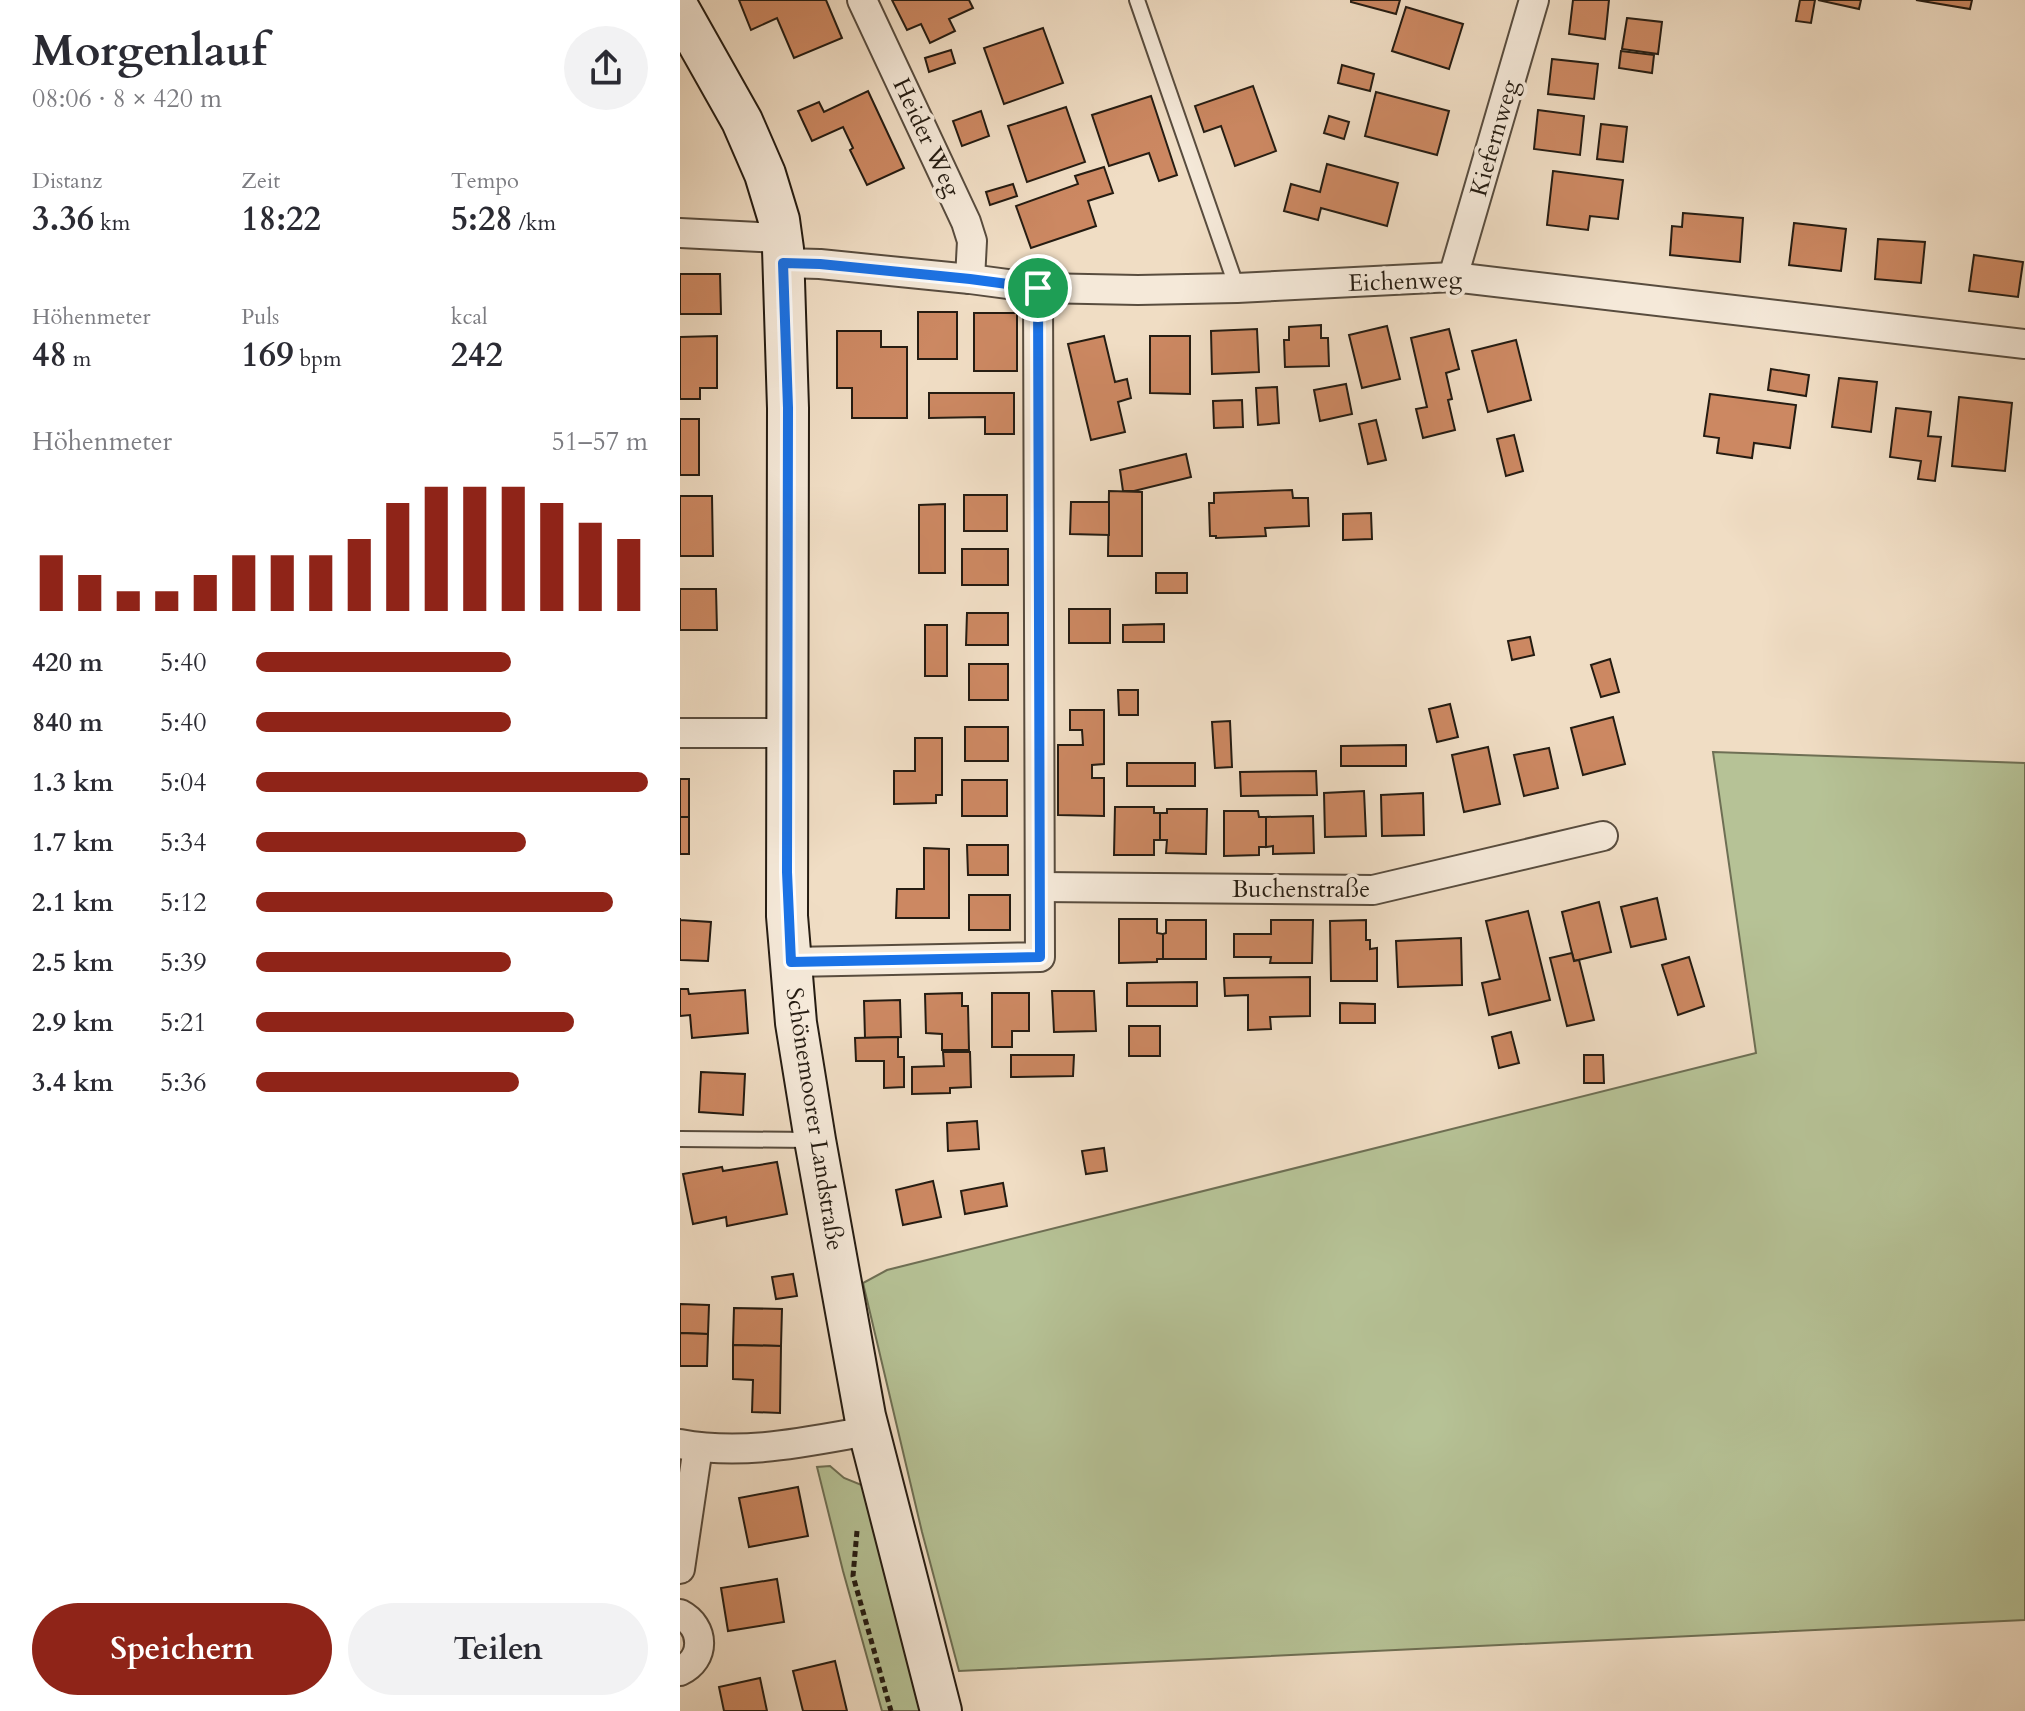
<!DOCTYPE html>
<html lang="de">
<meta charset="utf-8">
<style>
body{margin:0;font-family:Cardo,serif;background:#f2f2f3;color:#2b2b33;height:100vh;display:flex;flex-direction:column;font-size:30px;white-space:nowrap}
*{box-sizing:border-box;margin:0}
p{font-size:26px;color:#7c7c81}
.icon{flex:none;width:44px;height:44px;fill:none;stroke:currentColor;stroke-width:2;stroke-linecap:round;stroke-linejoin:round}
.map{position:relative;flex:1;overflow:hidden}
.drawer{display:flex;flex-direction:column;background:#fff;width:680px}
.drawer>*{flex:none}
.pin{position:absolute;display:grid;place-items:center;width:68px;height:68px;color:#fff;margin:-34px;border:4px solid #fff;border-radius:50%;box-shadow:0 2px 8px #0007}
.round{display:grid;place-items:center;flex:none;width:84px;height:84px;border-radius:42px;background:#f2f2f3}
.head{display:flex;align-items:center;justify-content:space-between;height:136px;padding:0 32px}
h1{font-size:44px;font-weight:600;line-height:60px}
.stats{display:grid;grid-template-columns:repeat(3,1fr);gap:12px;height:136px;padding:8px 32px}
.stats div{display:grid;align-content:center}
.stats b{font-size:34px;font-weight:600}
.stats small{font-size:22px;font-weight:400}
.stats p{font-size:22px}
.chart{height:224px;padding:16px 32px}
.chart p{display:flex;justify-content:space-between}
.chart svg{width:100%;height:144px;margin-top:8px;stroke:#8f2418;stroke-width:6}
.primary-button{display:flex;gap:16px;margin-top:auto;padding:16px 32px}
.primary-button a{flex:1;height:92px;border-radius:48px;background:#8f2418;color:#fff;font-size:32px;font-weight:600;line-height:92px;text-align:center}
.primary-button a+a{background:#f2f2f3;color:#2b2b33}
ul{padding:0 32px;list-style:none;font-size:26px}
li{display:grid;grid-template-columns:128px 96px 1fr;align-items:center;height:60px}
li i{height:20px;border-radius:10px;background:#8f2418}
main{display:flex;flex:1;min-height:0}
.map>svg:first-child{display:block}
.green{fill:#b6c296;stroke:#6e6f54;stroke-width:2}
.building{fill:#cc8862;stroke:#251c12;stroke-width:2}
.lines{fill:none;stroke-linecap:round;stroke-linejoin:round}
.lane-casing{stroke:#584c3e;stroke-width:18}
.street-casing{stroke:#584c3e;stroke-width:32}
.secondary-casing{stroke:#251c12;stroke-width:44}
.path{stroke:#251c12;stroke-width:5;stroke-dasharray:6 4;stroke-linecap:butt}
.lane{stroke:#f5e9d9;stroke-width:14}
.street{stroke:#f5e9d9;stroke-width:28}
.secondary{stroke:#f5e9d9;stroke-width:40}
.route-casing{stroke:#fff;stroke-width:16}
.route{stroke:#1a73e8;stroke-width:10}
.labels{text-anchor:middle;stroke-width:8;stroke-linejoin:round;paint-order:stroke}
.street-label{font-size:24px;fill:#251c12;stroke:#f5e9d9}
</style>
<main>
<section class="drawer">
<div class="head"><div><h1>Morgenlauf</h1><p>08:06 · 8 × 420 m</p></div><a class="round"><svg class="icon" aria-label="share" viewBox="0 0 24 24"><path d="M12 15V3M7 8l5-5 5 5M5 13v7h14v-7"/></svg></a></div>
<div class="stats">
<div><p>Distanz</p><b>3.36<small> km</small></b></div>
<div><p>Zeit</p><b>18:22</b></div>
<div><p>Tempo</p><b>5:28<small> /km</small></b></div>
</div>
<div class="stats">
<div><p>Höhenmeter</p><b>48<small> m</small></b></div>
<div><p>Puls</p><b>169<small> bpm</small></b></div>
<div><p>kcal</p><b>242</b></div>
</div>
<div class="chart"><p><span>Höhenmeter</span>51–57 m</p>
<svg viewBox="0 0 160 44" preserveAspectRatio="none"><path d="M5 44V27M15 44V33M25 44V38M35 44V38M45 44V33M55 44V27M65 44V27M75 44V27M85 44V22M95 44V11M105 44V6M115 44V6M125 44V6M135 44V11M145 44V17M155 44V22"/></svg>
</div>
<ul>
<li><b>420 m</b>5:40<i style="width:65%"></i></li>
<li><b>840 m</b>5:40<i style="width:65%"></i></li>
<li><b>1.3 km</b>5:04<i style="width:100%"></i></li>
<li><b>1.7 km</b>5:34<i style="width:69%"></i></li>
<li><b>2.1 km</b>5:12<i style="width:91%"></i></li>
<li><b>2.5 km</b>5:39<i style="width:65%"></i></li>
<li><b>2.9 km</b>5:21<i style="width:81%"></i></li>
<li><b>3.4 km</b>5:36<i style="width:67%"></i></li>
</ul>
<div class="primary-button"><a>Speichern</a><a>Teilen</a></div>
</section>
<div class="map">
<svg width="1345" height="1711" viewBox="0 0 1345 1711">
<rect width="100%" height="100%" fill="#f0ddc4"/>
<filter id="stains"><feTurbulence type="fractalNoise" baseFrequency=".0025" numOctaves="4"/><feColorMatrix values="0 0 0 0 .2 0 0 0 0 .09 0 0 0 0 .02 0 0 0 .5 -.17"/></filter>
<radialGradient id="worn" r=".72"><stop offset=".6" stop-color="#630" stop-opacity="0"/><stop offset="1" stop-color="#630" stop-opacity=".3"/></radialGradient>
<g class="green">
<path d="M1033,752L1345,763V1620L279,1671L242,1532L183,1283L207,1270L1076,1053Z"/>
<path d="M150,1466L164,1478L184,1486L247,1711H202L163,1571L137,1467Z"/>
</g>
<g class="building">
<path d="M59,0H146L162,38L114,58L97,18L71,30Z"/>
<path d="M212,0H289L293,8L269,19L275,31L250,43L241,24L227,30Z"/>
<path d="M671,0H720L716,14L671,2Z"/>
<path d="M893,0H929L925,39L889,34Z"/>
<path d="M1120,0H1135L1131,23L1116,21Z"/>
<path d="M1138,0H1181L1179,9Z"/>
<path d="M1236,0H1292L1290,9Z"/>
<path d="M726,7L783,24L769,69L712,51Z"/>
<path d="M947,18L982,22L978,54L942,49Z"/>
<path d="M363,28L383,83L324,104L304,48Z"/>
<path d="M271,50L275,63L249,72L245,58Z"/>
<path d="M941,51L974,55L972,73L939,68Z"/>
<path d="M872,59L918,64L914,99L868,94Z"/>
<path d="M662,65L694,74L690,91L658,83Z"/>
<path d="M573,86L596,151L555,166L541,126L524,132L515,106Z"/>
<path d="M188,91L224,168L187,185L170,150L173,148L163,127L132,141L118,111L139,102L144,112Z"/>
<path d="M696,92L769,111L757,155L685,136Z"/>
<path d="M471,96L497,175L479,181L469,153L429,166L412,115Z"/>
<path d="M386,107L405,162L347,182L328,126Z"/>
<path d="M858,110L904,116L900,155L854,149Z"/>
<path d="M301,111L309,136L282,146L273,121Z"/>
<path d="M649,116L669,122L664,139L644,133Z"/>
<path d="M921,124L947,127L943,162L917,159Z"/>
<path d="M647,164L718,183L707,226L641,208L638,220L604,211L611,184L640,192Z"/>
<path d="M424,167L433,193L408,201L416,226L351,248L336,206L398,184L395,176Z"/>
<path d="M873,171L943,180L938,219L910,216L908,230L867,225Z"/>
<path d="M333,184L337,196L310,205L306,192Z"/>
<path d="M1003,213L1063,218L1060,262L990,255L992,226L1002,227Z"/>
<path d="M1114,223L1166,229L1161,271L1109,265Z"/>
<path d="M1198,239L1245,242L1241,283L1195,279Z"/>
<path d="M1294,255L1343,262L1338,297L1289,291Z"/>
<path d="M0,274H40L41,314H0Z"/>
<rect x="238" y="312" width="39" height="47"/>
<rect x="294" y="313" width="43" height="58"/>
<path d="M641,325V338H648L649,366L605,367L604,340H609V327Z"/>
<path d="M707,326L720,379L682,388L669,335Z"/>
<path d="M577,329L579,372L532,374L531,331Z"/>
<path d="M769,329L779,369L766,373L772,399L768,400L775,430L743,438L736,409L747,407L731,338Z"/>
<path d="M157,331H201V347H227V418H172V388H157Z"/>
<path d="M37,336V388H20V399H0V337Z"/>
<path d="M424,336L435,382L447,379L451,398L438,402L445,432L411,440L388,344Z"/>
<path d="M470,336H510V394L470,393Z"/>
<path d="M836,340L851,400L808,412L792,351Z"/>
<path d="M1091,369L1129,375L1126,396L1088,390Z"/>
<path d="M1159,378L1197,382L1191,432L1152,427Z"/>
<path d="M666,384L672,414L640,421L634,390Z"/>
<path d="M597,387L599,423L578,425L576,388Z"/>
<path d="M249,393H334V434H305V417L249,418Z"/>
<path d="M1030,394L1116,405L1110,448L1074,443L1072,458L1037,453L1039,438L1024,436Z"/>
<path d="M1279,397L1332,403L1325,471L1272,466Z"/>
<path d="M562,400L563,427L534,428L533,401Z"/>
<path d="M1216,408L1251,412L1248,436L1261,437L1255,481L1238,479L1241,461L1210,457Z"/>
<rect x="0" y="419" width="19" height="56"/>
<path d="M696,420L706,460L688,464L679,424Z"/>
<path d="M834,435L843,471L826,476L817,439Z"/>
<path d="M506,454L511,477L454,491H443L440,470Z"/>
<path d="M612,490L613,498H628L629,526L585,528L586,536L536,538V536H530L529,503H534V493Z"/>
<path d="M429,491L462,492V556H428Z"/>
<rect x="284" y="495" width="43" height="36"/>
<path d="M0,496H32L33,556H0Z"/>
<path d="M391,502H429V535L390,534Z"/>
<path d="M265,504V573H239V505Z"/>
<path d="M691,513L692,539L663,540V514Z"/>
<rect x="282" y="549" width="46" height="36"/>
<rect x="476" y="573" width="31" height="20"/>
<path d="M0,589H36L37,630H0Z"/>
<rect x="389" y="609" width="41" height="34"/>
<path d="M287,613H328V645H286Z"/>
<path d="M484,624V642H443V625Z"/>
<rect x="245" y="625" width="22" height="51"/>
<path d="M850,637L854,655L832,660L828,641Z"/>
<path d="M930,659L939,692L921,697L911,665Z"/>
<rect x="289" y="664" width="39" height="36"/>
<path d="M438,690H458V715H439Z"/>
<path d="M770,704L778,737L757,742L749,709Z"/>
<path d="M390,710H424V764L412,765V778H424V816L378,815V745H403L402,730H390Z"/>
<path d="M933,717L945,764L903,775L891,728Z"/>
<path d="M550,721L552,767L535,768L532,722Z"/>
<rect x="285" y="727" width="43" height="34"/>
<path d="M235,738H262V795H256V803L214,804V771H235Z"/>
<path d="M726,745V766H661V746Z"/>
<path d="M808,747L820,804L784,812L772,755Z"/>
<path d="M869,748L878,788L844,796L834,755Z"/>
<rect x="447" y="763" width="68" height="23"/>
<path d="M636,771L637,795L561,796L560,772Z"/>
<rect x="0" y="779" width="9" height="38"/>
<rect x="282" y="780" width="45" height="36"/>
<path d="M684,791L686,836L645,837L644,793Z"/>
<path d="M743,793L744,835L702,836L701,795Z"/>
<path d="M435,807H474V813H480V840H474V855H434Z"/>
<path d="M487,809H527L526,854L486,853L487,840H480V813H487Z"/>
<path d="M544,811H578L579,817H586V847H579V855L544,856Z"/>
<path d="M633,816L634,853L593,854V846L586,847V817Z"/>
<rect x="0" y="817" width="9" height="37"/>
<path d="M287,845H328V875H288Z"/>
<path d="M244,848L269,849V918H216L217,889H244Z"/>
<rect x="289" y="895" width="41" height="35"/>
<path d="M977,898L986,939L951,947L941,907Z"/>
<path d="M919,902L931,952L894,961L882,912Z"/>
<path d="M848,911L870,1000L809,1015L802,983L820,979L806,921Z"/>
<path d="M0,918V920L31,922L28,961L0,960Z"/>
<path d="M439,919H477V933L483,934V959H477V962L439,963Z"/>
<path d="M486,920H526V959H483V934L486,933Z"/>
<path d="M591,920H633L632,963H590L591,957H554V934H591Z"/>
<path d="M686,920V940H690V949L697,948V981H651L650,921Z"/>
<path d="M781,938L782,985L718,987L716,941Z"/>
<path d="M892,953L894,961L899,960L914,1020L887,1026L870,958Z"/>
<path d="M1009,957L1024,1006L998,1015L982,965Z"/>
<path d="M630,977V1016L590,1017L591,1029L568,1030V995L545,996L544,978Z"/>
<path d="M517,982V1006H447V983Z"/>
<path d="M0,989H8L9,994L65,990L68,1033L12,1038L10,1015L0,1016Z"/>
<path d="M372,991H414L416,1031L374,1032Z"/>
<path d="M282,993V1006H288L289,1050H262V1034L246,1033L245,994Z"/>
<path d="M312,993H349V1031H332V1047H312Z"/>
<path d="M220,1000L221,1037L185,1038L184,1001Z"/>
<path d="M660,1003L695,1004V1023H660Z"/>
<rect x="449" y="1026" width="31" height="30"/>
<path d="M831,1032L839,1063L819,1068L812,1037Z"/>
<path d="M218,1037V1057H224V1087L204,1088V1061H176L175,1038Z"/>
<path d="M263,1052H290L291,1087L270,1088V1093L232,1094V1067L264,1066Z"/>
<path d="M331,1055H394L393,1076L331,1077Z"/>
<path d="M904,1055H923L924,1083H904Z"/>
<path d="M21,1072L65,1074L63,1115L19,1112Z"/>
<path d="M297,1121L299,1149L268,1151L267,1123Z"/>
<path d="M424,1148L427,1171L406,1174L402,1151Z"/>
<path d="M97,1162L107,1214L47,1226L46,1217L13,1224L3,1174L42,1167L43,1171Z"/>
<path d="M253,1181L261,1217L223,1225L216,1190Z"/>
<path d="M323,1183L327,1206L285,1214L281,1191Z"/>
<path d="M113,1274L117,1296L96,1299L92,1277Z"/>
<path d="M0,1304L29,1305L28,1334L0,1333Z"/>
<path d="M54,1308L102,1309L101,1346L53,1345Z"/>
<path d="M0,1333L28,1334L27,1366H0Z"/>
<path d="M53,1345L101,1346L100,1413L72,1412L73,1380L53,1379Z"/>
<path d="M118,1487L128,1536L69,1547L59,1498Z"/>
<path d="M97,1579L104,1622L48,1631L41,1588Z"/>
<path d="M155,1661L167,1711H123L113,1671Z"/>
<path d="M80,1678L87,1711H44L39,1687Z"/>
</g>
<g class="lines">
<g class="lane-casing">
<g id="lane">
<path d="M457,0L557,288"/>
<path d="M0,1139L132,1140"/>
</g>
</g>
<g class="street-casing">
<g id="street">
<path d="M182,0L286,222L292,241L290,279"/>
<path d="M0,233L101,238"/>
<path d="M103,263L140,264L290,279L358,288L458,290L557,288L773,277L1345,344"/>
<path d="M773,277L854,0"/>
<path d="M0,733H108"/>
<path d="M360,887L693,890L923,836"/>
<path d="M111,962L360,957L358,288"/>
<path d="M0,1444C64,1456 125,1442 188,1431"/>
<path d="M0,1569L18,1447"/>
<path d="M0,1614C25,1627 26,1659 0,1671"/>
</g>
</g>
<g class="secondary-casing">
<path id="secondary" d="M0,11L62,121L85,174L99,220L103,249L108,408L107,916L116,1023L135,1140L185,1416L261,1711"/>
</g>
<path class="path" d="M177,1531L173,1576L211,1711"/>
<use href="#lane" class="lane"/>
<use href="#street" class="street"/>
<use href="#secondary" class="secondary"/>
</g>
<g class="lines">
<g class="route-casing">
<path id="route" d="M103,263L140,264L290,279L358,288L360,957L111,962L107,872L108,408Z"/>
</g>
<use href="#route" class="route"/>
</g>
<g class="labels">
<g class="street-label">
<text transform="translate(247 137) rotate(65)" y="8">Heider Weg</text>
<text transform="translate(814 138) rotate(-74)" y="8">Kiefernweg</text>
<text transform="translate(725 281) rotate(-2)" y="8">Eichenweg</text>
<text x="621" y="897">Buchenstraße</text>
<text transform="translate(135 1119) rotate(81)" y="8">Schönemoorer Landstraße</text>
</g>
</g>
<rect width="100%" height="100%" filter="url(#stains)"/>
<rect width="100%" height="100%" fill="url(#worn)"/>
</svg>
<div class="pin" style="left:358px;top:288px;background:#1e9e55"><svg class="icon" aria-label="arrive" viewBox="0 0 24 24"><path d="M6 21V4h12l-3 4 3 4H6"/></svg></div>
</div>
</main>
